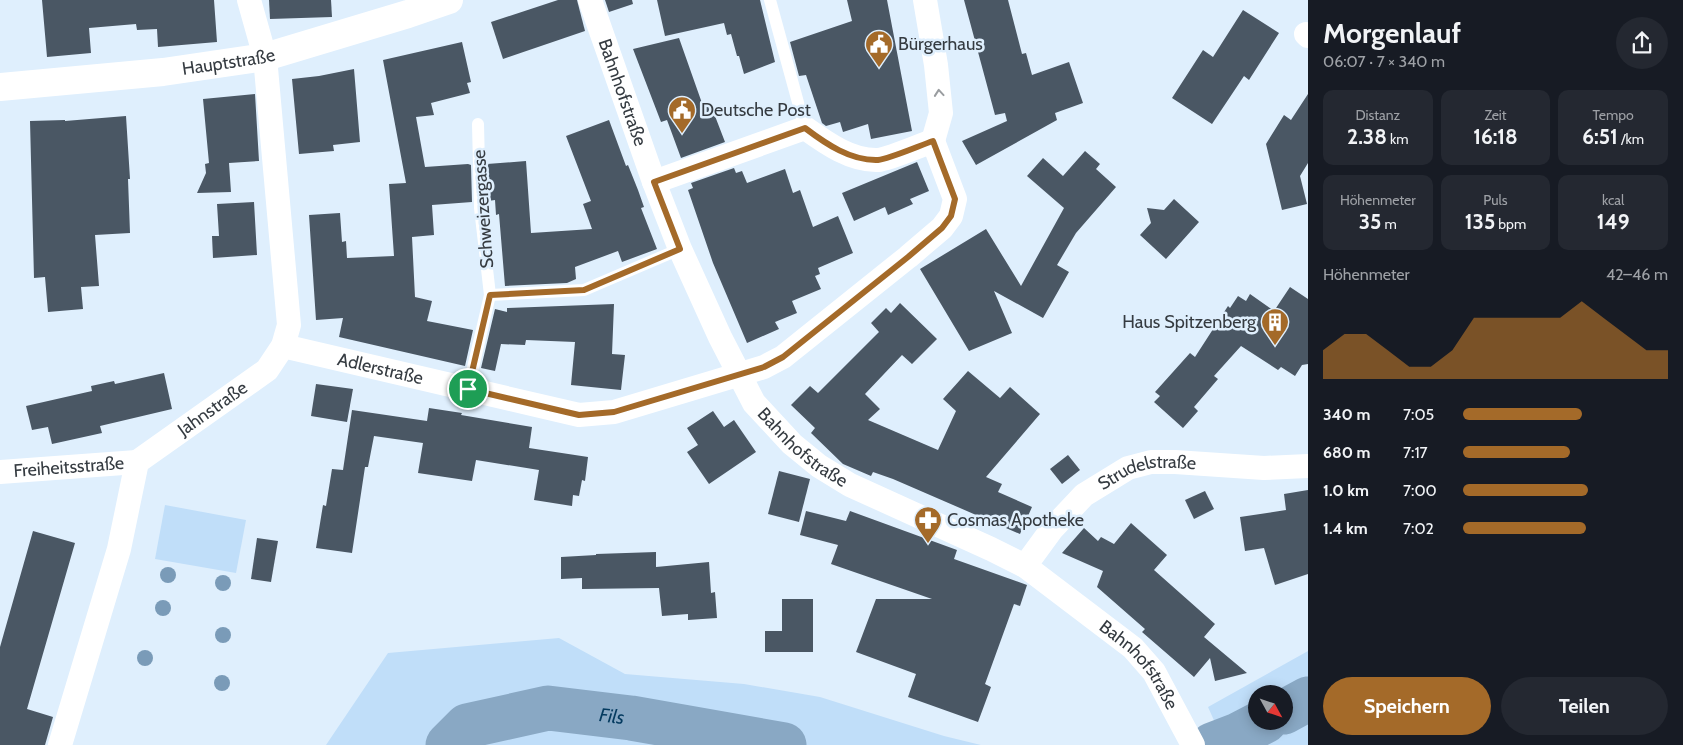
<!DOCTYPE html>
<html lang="de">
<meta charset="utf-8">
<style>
body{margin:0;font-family:Cabin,sans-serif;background:#242831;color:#f1f3f6;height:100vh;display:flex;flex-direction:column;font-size:19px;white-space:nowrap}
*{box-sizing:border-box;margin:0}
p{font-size:16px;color:#9ea1a6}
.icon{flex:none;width:28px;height:28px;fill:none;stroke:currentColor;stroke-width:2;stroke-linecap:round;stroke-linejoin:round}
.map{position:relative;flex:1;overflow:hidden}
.sheet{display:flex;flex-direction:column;background:#171b24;width:375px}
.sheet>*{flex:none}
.needle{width:32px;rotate:130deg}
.tools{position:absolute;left:1248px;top:685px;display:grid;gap:10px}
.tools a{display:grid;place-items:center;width:45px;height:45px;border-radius:50%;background:#171b24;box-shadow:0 2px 12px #0003;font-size:25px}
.pin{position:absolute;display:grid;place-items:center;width:42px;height:42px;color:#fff;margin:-21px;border:2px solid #fff;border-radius:50%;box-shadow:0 1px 5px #0007}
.round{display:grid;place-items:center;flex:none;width:52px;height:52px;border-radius:26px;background:#242831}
.overview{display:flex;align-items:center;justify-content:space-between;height:85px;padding:0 15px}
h1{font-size:28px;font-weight:700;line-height:38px}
.figures{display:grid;grid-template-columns:repeat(3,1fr);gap:8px;height:85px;padding:5px 15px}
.figures div{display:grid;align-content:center;border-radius:10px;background:#242831;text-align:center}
.figures b{font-size:21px;font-weight:700}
.figures small{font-size:14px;font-weight:400}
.figures p{font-size:14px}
.chart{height:140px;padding:10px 15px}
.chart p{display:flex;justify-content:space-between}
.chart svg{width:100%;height:90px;margin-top:5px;fill:#a46a29;opacity:.7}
.cta{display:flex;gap:10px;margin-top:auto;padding:10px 15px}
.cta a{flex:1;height:58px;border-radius:30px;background:#a46a29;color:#fff;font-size:20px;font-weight:700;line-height:58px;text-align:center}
.cta a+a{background:#242831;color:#f1f3f6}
ul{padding:0 15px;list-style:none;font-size:16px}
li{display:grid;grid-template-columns:80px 60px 1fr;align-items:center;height:38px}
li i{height:12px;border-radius:6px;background:#a46a29}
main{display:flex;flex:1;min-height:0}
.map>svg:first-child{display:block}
.green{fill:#c0def9;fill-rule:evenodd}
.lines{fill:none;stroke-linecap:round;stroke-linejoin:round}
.river{stroke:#89a8c4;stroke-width:45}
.building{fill:#4a5764}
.service{stroke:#fff;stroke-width:12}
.minor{stroke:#fff;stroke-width:24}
.primary{stroke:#fff;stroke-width:28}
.tree{fill:#7a9bb8}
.oneway{stroke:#9a9da0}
.route-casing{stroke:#fff;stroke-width:10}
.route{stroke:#a46a29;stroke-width:6}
.labels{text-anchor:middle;stroke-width:5;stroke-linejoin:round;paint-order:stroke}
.poi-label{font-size:18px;fill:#353b41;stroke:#dfeffd;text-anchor:start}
.street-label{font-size:18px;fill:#353b41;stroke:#dfeffd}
.water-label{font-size:19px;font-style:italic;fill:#053b60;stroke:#dfeffd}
</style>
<main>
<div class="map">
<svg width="1308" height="745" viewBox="0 0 1308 745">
<rect width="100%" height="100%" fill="#dfeffd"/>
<g class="green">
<path d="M165,505L246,520L236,573L155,559Z"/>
<path d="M559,638L625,674L744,684L820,697L944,736L981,745H326L388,653Z"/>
<path d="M1308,651V745H1225L1208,707ZM1256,694H1284V721H1256Z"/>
</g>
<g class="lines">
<g class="river">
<path d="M1284,712L1308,699"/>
<path id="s1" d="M448,745L467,726L548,708L631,718L784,745"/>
<path d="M1212,745L1238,735L1265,721"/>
</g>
</g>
<g class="building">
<path d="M42,0H214L217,42L158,47L157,29L137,30L136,24L89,28L91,53L47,57Z"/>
<path d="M269,0H331L332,17L270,19Z"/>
<path d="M558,0H577L585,31L503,59L491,22Z"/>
<path d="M605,0H632L633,4L609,12Z"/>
<path d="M657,0H760L775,62L744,74L739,56H737L731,34L727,35L724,23L665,36Z"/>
<path d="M847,0H887L912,131L871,139L868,124L843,132L840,122L826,126L822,123L806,75L799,76L790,42L852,21Z"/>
<path d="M964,0H1008L1022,54L1026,53L1032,75L1069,62L1083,103L1055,113L1057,120L976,165L962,141L1007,121L1005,113L995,115Z"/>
<path d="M1243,10L1279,33L1249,80L1244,76L1212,124L1172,98L1203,50L1213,57Z"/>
<path d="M679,38L703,106L710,103L725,142L681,158L667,120L661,122L633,49Z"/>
<path d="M462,42L471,82L467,83L470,93L431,103L434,115L416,117L425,167L468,164L471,165L472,202L432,205L434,235L412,237L415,297L432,301L427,321L473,330L465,366L339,337L343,318L316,320L309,215L340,213L342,242L346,241L347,258L394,256L389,184L406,183L383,60Z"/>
<path d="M354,69L360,142L333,145L334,151L299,154L292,79L319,76Z"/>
<path d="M255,94L259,161L229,163L231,192L197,193L206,173L205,164L209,163L203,99Z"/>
<path d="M1308,94V163L1300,176L1307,204L1282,210L1266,144L1284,115L1291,120Z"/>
<path d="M126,116L130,179H128L130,233L95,235L99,286L81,287L83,309L48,312L45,277L34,278L30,121L65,120V121Z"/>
<path d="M609,120L626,166L628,165L638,190L644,207L641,208L657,249L622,262L618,251L575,267L576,279L567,283L505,286L499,214L496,215L495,200L488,201L487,164L526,161L531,233L592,229L583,204L591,201L566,136Z"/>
<path d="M1085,151L1100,164L1096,169L1116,187L1076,233L1057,265L1069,272L1043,318L994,291L1012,333L969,351L920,269L986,229L1021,286L1064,208L1027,176L1043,158L1063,176Z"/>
<path d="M917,162L929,191L910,199L913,204L888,215L885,207L854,221L842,193Z"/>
<path d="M734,168L736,173L742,171L747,183L785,169L793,193L800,190L813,227L838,216L853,253L818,268L820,274L815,276L821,289L792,301L797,313L775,322L779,329L747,343L713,263L688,190L693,188L691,183Z"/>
<path d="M1174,199L1199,222L1166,259L1140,235L1151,223L1147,208L1164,210Z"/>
<path d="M254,202L257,255L213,258L212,236H219L217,204Z"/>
<path d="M1290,287L1308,299V364L1302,365L1295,376L1281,367L1278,370L1241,346L1214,376L1218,379L1194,407L1198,411L1183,428L1154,402L1160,396L1155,392L1190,353L1195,357L1228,306L1230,308L1238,296L1246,301L1250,294L1274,311Z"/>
<path d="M900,303L937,339L912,364L902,355L865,394L880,409L868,420L938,450L956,411L943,399L968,371L1000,398L1010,387L1040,414L986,477L1002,484L998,492L1032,507L1020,534L893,479L873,472L871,476L843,464L811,433L815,428L791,405L810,386L818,393L879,332L871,323L886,308L891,313Z"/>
<path d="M614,304L612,354L625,355L621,390L571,385L575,342L526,340L525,345L501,344L495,371L481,368L495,309L507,312V308Z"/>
<path d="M164,373L172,409L100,426L102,433L52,444L48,427L32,430L26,406L92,391L91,386L114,381L115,384Z"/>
<path d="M316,384L353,389L347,422L311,416Z"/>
<path d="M429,408L462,413L461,415L532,427L529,448L588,457L585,481L582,480L579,496L573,495L572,506L534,500L539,470L476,460L472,481L418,473L423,443L374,436L368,467H365L352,553L316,548L323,505L326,506L332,469L343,470L352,410L427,421Z"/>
<path d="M713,411L724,427L734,420L756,452L709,484L687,452L698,445L687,428Z"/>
<path d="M1068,455L1080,470L1062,484L1050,469Z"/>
<path d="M779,471L810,479L799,522L768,514Z"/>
<path d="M1308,490V574L1275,585L1264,548L1245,551L1240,517L1286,510L1284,494Z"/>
<path d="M1205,491L1214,509L1194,519L1185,500Z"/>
<path d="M806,511L846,521L850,511L957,550L954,559L1027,585L1020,606L1014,604L985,684L991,687L978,722L908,697L916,674L856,652L876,599H932L831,564L838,545L800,535Z"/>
<path d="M1131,523L1167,555L1154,570L1215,624L1204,637L1247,673L1215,681L1210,658L1194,677L1142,632L1145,629L1097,587L1103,571L1062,553L1084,528L1098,541L1101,537L1114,544Z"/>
<path d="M33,531L75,543L27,709L53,717L45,745H0V647Z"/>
<path d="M257,538L278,541L271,582L251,579Z"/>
<path d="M656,552V567L709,562L711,593L715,592L717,618L688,620V614L662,616L659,588L582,589V578L561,579V557L596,555V554Z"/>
<path d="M782,599H813V652H765V631H782Z"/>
</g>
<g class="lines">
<g class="service">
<path d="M770,0L805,128"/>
<path d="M490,295L584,290L680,249"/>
<path d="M468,389L490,295L480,208L478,124"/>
</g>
<g class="minor">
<path id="s2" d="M590,0L654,182L680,249L720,337L754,403L792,444L819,466L850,485L991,549L1025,566L1133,648L1154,672L1193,745"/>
<path d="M925,0L936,65L941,113L933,141"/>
<path d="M1306,34L1308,36"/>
<path d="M654,182L805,128C826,143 851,161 878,160C889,159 921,145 933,141"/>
<path id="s3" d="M283,346L579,415L614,412L764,367L783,357L908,257L942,228L951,216L955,199L933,141"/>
<path id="s4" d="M0,472L137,462"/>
<path id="s5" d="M1025,566L1052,529L1084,495L1128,468L1151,462H1175L1264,468L1308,466"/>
<path id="s6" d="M60,745L119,549L137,462L267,370L283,346L289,325L265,57L249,0"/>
</g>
<path class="primary" id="s7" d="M0,87L163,72L265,57L408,14L449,0"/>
</g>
<g class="tree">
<circle cx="168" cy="575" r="8"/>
<circle cx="223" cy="583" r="8"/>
<circle cx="163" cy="608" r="8"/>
<circle cx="223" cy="635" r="8"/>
<circle cx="145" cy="658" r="8"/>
<circle cx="222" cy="683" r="8"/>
</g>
<defs><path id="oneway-chevron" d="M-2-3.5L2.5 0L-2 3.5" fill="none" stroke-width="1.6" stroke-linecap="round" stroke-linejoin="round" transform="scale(1.25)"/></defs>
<use class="oneway" href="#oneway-chevron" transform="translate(939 93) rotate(-95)"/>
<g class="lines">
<g class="route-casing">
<path id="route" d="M805,128C826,144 851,161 878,160C889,159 921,145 933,141L955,199L951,216L942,228L908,257L783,357L764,367L614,412L579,415L468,389L490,295L584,290L680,249L654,182Z"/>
</g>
<use href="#route" class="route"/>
</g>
<defs>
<g id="civic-pin" transform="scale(1.4375)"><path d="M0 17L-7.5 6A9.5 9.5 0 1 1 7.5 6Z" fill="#a46a29" stroke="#dfeffd"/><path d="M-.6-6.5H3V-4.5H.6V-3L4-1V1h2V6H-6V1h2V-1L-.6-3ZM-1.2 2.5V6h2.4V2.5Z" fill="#fff"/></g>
<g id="building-pin" transform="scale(1.4375)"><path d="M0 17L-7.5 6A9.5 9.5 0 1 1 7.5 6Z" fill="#a46a29" stroke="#dfeffd"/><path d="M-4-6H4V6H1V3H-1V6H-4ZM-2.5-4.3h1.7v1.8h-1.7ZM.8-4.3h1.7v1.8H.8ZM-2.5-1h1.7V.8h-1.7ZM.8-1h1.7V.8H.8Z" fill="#fff"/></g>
<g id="pharmacy-pin" transform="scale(1.4375)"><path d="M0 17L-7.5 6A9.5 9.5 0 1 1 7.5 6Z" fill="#a46a29" stroke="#dfeffd"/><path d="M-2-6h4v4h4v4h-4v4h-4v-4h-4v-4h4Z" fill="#fff"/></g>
</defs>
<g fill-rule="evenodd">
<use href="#civic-pin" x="879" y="44"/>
<use href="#civic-pin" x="682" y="110"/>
<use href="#building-pin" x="1275" y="322"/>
<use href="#pharmacy-pin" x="928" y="520"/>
</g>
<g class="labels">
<g class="poi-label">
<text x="898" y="50">Bürgerhaus</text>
<text x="701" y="116">Deutsche Post</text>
<text x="1256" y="328" text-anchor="end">Haus Spitzenberg</text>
<text x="947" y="526">Cosmas Apotheke</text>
</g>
<g class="street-label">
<text dy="6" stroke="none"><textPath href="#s7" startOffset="230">Hauptstraße</textPath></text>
<text dy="6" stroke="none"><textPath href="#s2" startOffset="98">Bahnhofstraße</textPath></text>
<text transform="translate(483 209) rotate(-94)" y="6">Schweizergasse</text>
<text dy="6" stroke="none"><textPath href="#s3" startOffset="100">Adlerstraße</textPath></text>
<text dy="6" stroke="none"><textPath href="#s6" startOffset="386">Jahnstraße</textPath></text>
<text dy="6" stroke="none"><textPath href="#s2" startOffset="502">Bahnhofstraße</textPath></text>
<text dy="6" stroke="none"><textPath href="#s4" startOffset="69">Freiheitsstraße</textPath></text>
<text dy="6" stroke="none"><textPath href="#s5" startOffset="162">Strudelstraße</textPath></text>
<text dy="6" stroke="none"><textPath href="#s2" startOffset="908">Bahnhofstraße</textPath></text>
</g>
<g class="water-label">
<text dy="7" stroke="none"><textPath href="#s1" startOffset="174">Fils</textPath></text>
</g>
</g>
</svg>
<div class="tools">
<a><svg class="needle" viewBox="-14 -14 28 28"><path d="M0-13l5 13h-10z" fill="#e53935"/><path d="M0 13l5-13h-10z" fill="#9ea1a6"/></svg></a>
</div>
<div class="pin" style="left:468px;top:389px;background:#1e9e55"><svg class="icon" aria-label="arrive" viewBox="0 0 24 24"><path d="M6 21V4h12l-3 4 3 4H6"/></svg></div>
</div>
<section class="sheet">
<div class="overview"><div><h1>Morgenlauf</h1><p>06:07 · 7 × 340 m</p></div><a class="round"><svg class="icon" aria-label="share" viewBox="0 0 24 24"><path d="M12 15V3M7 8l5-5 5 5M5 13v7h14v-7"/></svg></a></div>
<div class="figures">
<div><p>Distanz</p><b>2.38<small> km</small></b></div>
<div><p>Zeit</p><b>16:18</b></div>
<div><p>Tempo</p><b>6:51<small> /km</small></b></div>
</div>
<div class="figures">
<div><p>Höhenmeter</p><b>35<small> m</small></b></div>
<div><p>Puls</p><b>135<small> bpm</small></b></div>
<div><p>kcal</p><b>149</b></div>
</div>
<div class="chart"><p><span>Höhenmeter</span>42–46 m</p>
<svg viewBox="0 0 160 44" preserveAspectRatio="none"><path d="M0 44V30L10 22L20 22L30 30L40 38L50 38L60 30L70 14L80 14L90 14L100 14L110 14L120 6L130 14L140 22L150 30L160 30V44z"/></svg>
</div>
<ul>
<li><b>340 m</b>7:05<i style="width:58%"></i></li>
<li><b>680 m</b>7:17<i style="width:52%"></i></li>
<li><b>1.0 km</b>7:00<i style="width:61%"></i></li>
<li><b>1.4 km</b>7:02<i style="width:60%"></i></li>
</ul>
<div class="cta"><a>Speichern</a><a>Teilen</a></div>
</section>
</main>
